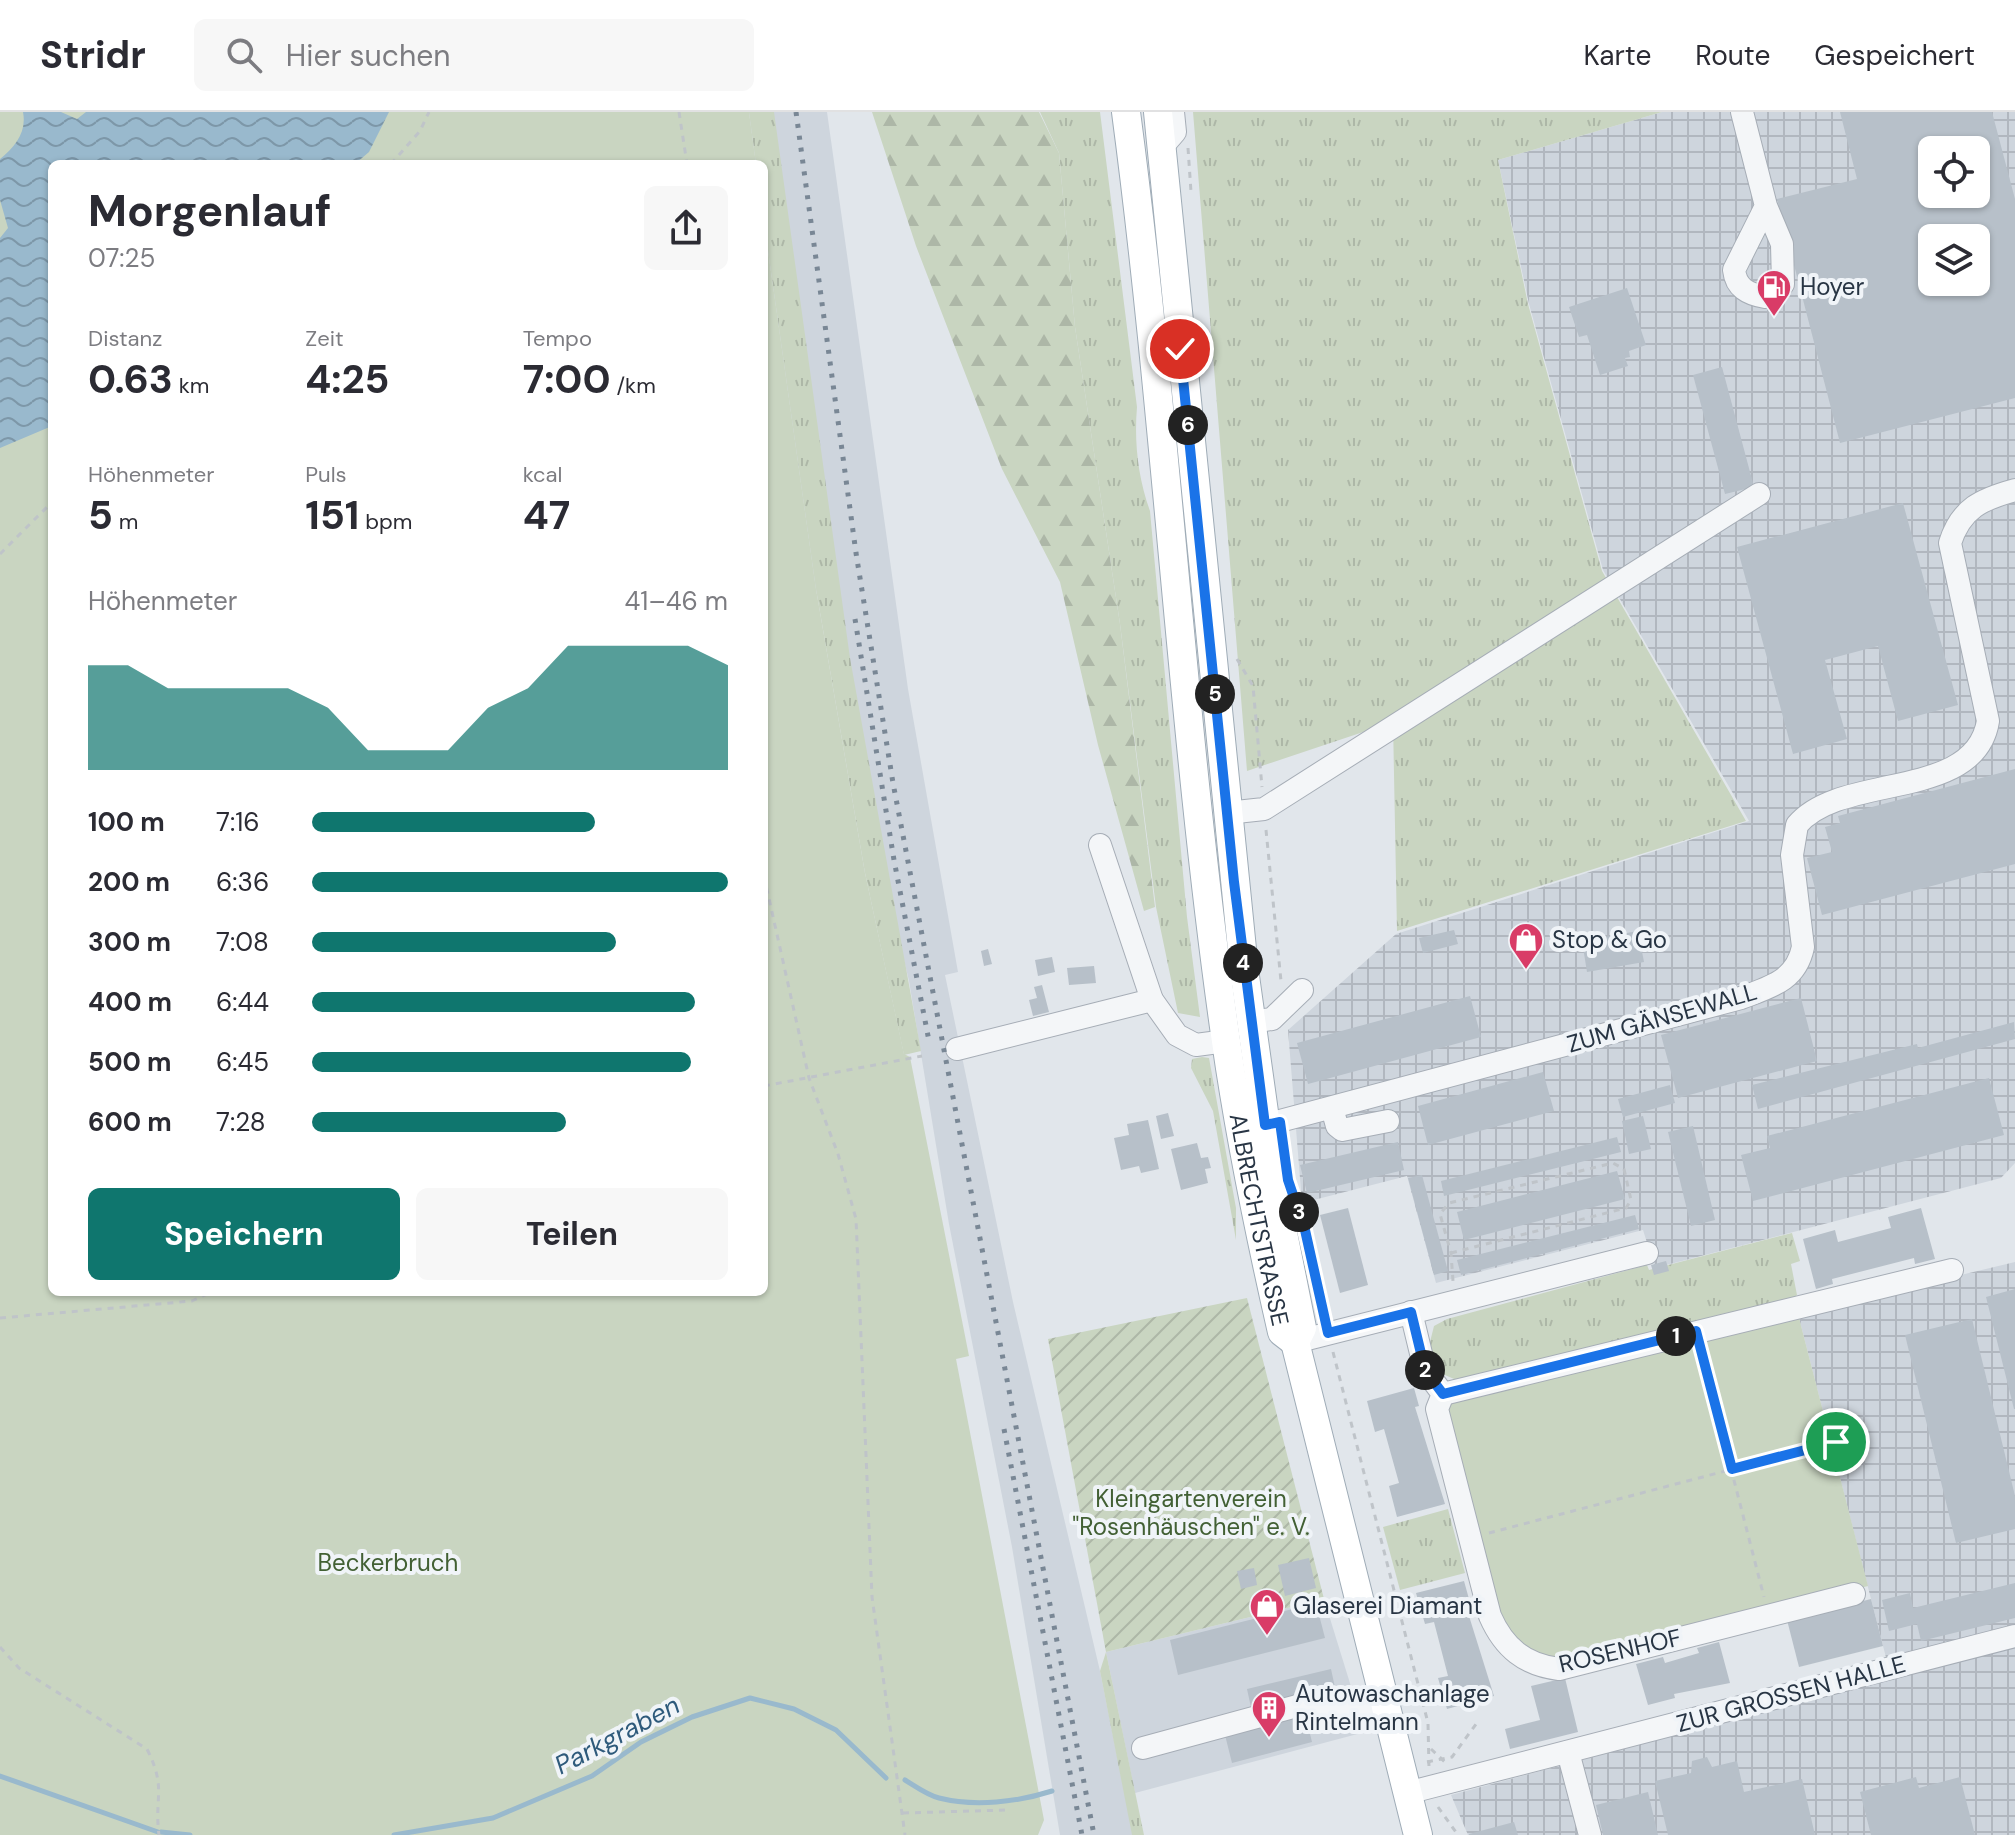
<!DOCTYPE html>
<html lang="de">
<meta charset="utf-8">
<style>
body{margin:0;font-family:"DM Sans",sans-serif;background:#f7f7f7;color:#2b2b33;height:100vh;display:flex;flex-direction:column;font-size:30px;white-space:nowrap}
*{box-sizing:border-box;margin:0}
p{font-size:26px;color:#7c7c81}
.icon{flex:none;width:44px;height:44px;fill:none;stroke:currentColor;stroke-width:2;stroke-linecap:round;stroke-linejoin:round}
.map{position:relative;flex:1;overflow:hidden}
.sheet{position:absolute;left:48px;top:48px;width:720px;height:1136px;display:flex;flex-direction:column;background:#fff;border-radius:12px;box-shadow:0 2px 6px #0004}
.sheet>*{flex:none}
.tools{position:absolute;left:1918px;top:24px;display:grid;gap:16px}
.tools a{display:grid;place-items:center;width:72px;height:72px;border-radius:12px;background:#fff;box-shadow:0 2px 6px #0004;font-size:40px}
.pin{position:absolute;display:grid;place-items:center;width:68px;height:68px;color:#fff;margin:-34px;border:4px solid #fff;border-radius:50%;box-shadow:0 2px 8px #0007}
.km{position:absolute;width:40px;height:40px;margin:-20px;border-radius:50%;background:#222;color:#fff;font-size:22px;line-height:40px;text-align:center}
.round{display:grid;place-items:center;flex:none;width:84px;height:84px;border-radius:12px;background:#f7f7f7}
.head{display:flex;align-items:center;justify-content:space-between;height:136px;padding:0 40px}
h1{font-size:44px;font-weight:700;line-height:60px}
.figures{display:grid;grid-template-columns:repeat(3,1fr);gap:12px;height:136px;padding:8px 40px}
.figures div{display:grid;align-content:center}
.figures b{font-size:40px;font-weight:700}
.figures small{font-size:22px;font-weight:400}
.figures p{font-size:22px}
.chart{height:224px;padding:16px 40px}
.chart p{display:flex;justify-content:space-between}
.chart svg{width:100%;height:144px;margin-top:8px;fill:#0f766e;opacity:.7}
.primary-button{display:flex;gap:16px;margin-top:auto;padding:16px 40px}
.primary-button a{flex:1;height:92px;border-radius:12px;background:#0f766e;color:#fff;font-size:32px;font-weight:700;line-height:92px;text-align:center}
.primary-button a+a{background:#f7f7f7;color:#2b2b33}
ul{padding:0 40px;list-style:none;font-size:26px}
li{display:grid;grid-template-columns:128px 96px 1fr;align-items:center;height:60px}
li i{height:20px;border-radius:10px;background:#0f766e}
header{display:flex;align-items:center;gap:48px;box-sizing:border-box;height:112px;padding:0 40px;background:#fff;border-bottom:2px solid #e1e1e2}
header strong{font-size:38px}
nav{display:flex;gap:44px;margin-inline-start:auto;font-size:28px}
.search{width:560px;height:72px;background:#f7f7f7;display:flex;align-items:center;gap:20px;box-sizing:border-box;padding:0 28px;border-radius:12px;color:#7c7c81;font-size:30px}
.map>svg:first-child{display:block}
.built{fill:#ced5dd}
.industrial{fill:url(#industrial-grid);fill-rule:evenodd}
.grass{fill:url(#grass-tufts)}
.forest{fill:url(#forest-firs)}
.park{fill:#c9d5c1}
.garden{fill:url(#garden-furrows)}
.water{fill:url(#water-waves)}
.lines{fill:none;stroke-linecap:round;stroke-linejoin:round}
.stream{stroke:#99b9cd;stroke-width:5}
.building{fill:#b7c0c9;fill-rule:evenodd}
.minor-casing{stroke:#a6adb6;stroke-width:24}
.major-casing{stroke:#9facb7;stroke-width:30}
.path{stroke:#bfc4c9;stroke-width:3;stroke-dasharray:6 6;stroke-linecap:butt}
.minor{stroke:#f4f6f8;stroke-width:22}
.major{stroke:#fff;stroke-width:28}
.rail{stroke:#798795;stroke-width:5;stroke-dasharray:4 8;stroke-linecap:butt}
.route-casing{stroke:#fff;stroke-width:16}
.route{stroke:#1a73e8;stroke-width:10}
.labels{text-anchor:middle;stroke-width:8;stroke-linejoin:round;paint-order:stroke}
.poi-label{font-size:24px;fill:#283544;stroke:#f0f4f8;text-anchor:start}
.street-label{font-size:24px;fill:#283544;stroke:#f0f4f8}
.park-label{font-size:24px;fill:#426034;stroke:#f0f4f8}
.water-label{font-size:26px;font-style:italic;fill:#2e5a7b;stroke:#f0f4f8}
</style>
<header>
<strong>Stridr</strong>
<div class="search"><svg class="icon" aria-label="search" viewBox="0 0 24 24"><circle cx="10" cy="10" r="6"/><path d="M15 15l6 6"/></svg>Hier suchen</div>
<nav><a>Karte</a><a>Route</a><a>Gespeichert</a></nav>
</header>
<div class="map">
<svg width="2015" height="1723" viewBox="0 0 2015 1723">
<defs>
<pattern id="industrial-grid" width="8" height="8" patternUnits="userSpaceOnUse" patternTransform="scale(2)"><rect width="8" height="8" fill="#ced5dd"/><path d="M0 4h8M4 0v8" fill="none" stroke="#b1b7bf"/></pattern>
<pattern id="grass-tufts" width="24" height="20" patternUnits="userSpaceOnUse" patternTransform="scale(2)"><rect width="24" height="20" fill="#c9d5c1"/><path d="M3 7l-1-3M5 7V3M7 7l1-3M15 17l-1-3M17 17v-4M19 17l1-3" fill="none" stroke="#adb7a7"/></pattern>
<pattern id="forest-firs" width="22" height="20" patternUnits="userSpaceOnUse" patternTransform="scale(2)"><rect width="22" height="20" fill="#c9d5c1"/><path d="M5 1l3.5 6h-7zM16 11l3.5 6h-7z" fill="#adb7a7"/></pattern>
<pattern id="garden-furrows" width="10" height="10" patternUnits="userSpaceOnUse" patternTransform="scale(2)"><rect width="10" height="10" fill="#c9d5c1"/><path d="M-1 1l2-2M0 10L10 0M9 11l2-2" fill="none" stroke="#adb7a7"/></pattern>
<pattern id="water-waves" width="16" height="10" patternUnits="userSpaceOnUse" patternTransform="scale(2)"><rect width="16" height="10" fill="#99b9cd"/><path d="M0 5q4-4 8 0t8 0" fill="none" stroke="#7d97a8"/></pattern>
</defs>
<rect width="100%" height="100%" fill="#e1e6eb"/>
<g class="built">
<path d="M749,0H827L908,577L958,860L945,863L1013,1190L1100,1559L1133,1723H1060L1012,1435L949,1112L909,869L816,477L764,110V52H756Z"/>
<path d="M1324,1487L1365,1620L1135,1681L1106,1540Z"/>
</g>
<g class="industrial">
<path d="M1662,0H2015V1051L2001,1066L1655,1156L1643,1118L1436,1171L1407,1064L1302,1091L1288,918L1396,822L1749,709L1603,458L1529,192L1498,48ZM1932,38H1976V82H1932ZM1932,126H1976V170H1932Z"/>
<path d="M2015,1150V1723H1468L1451,1683L1891,1565L1798,1202Z"/>
</g>
<g class="grass">
<path d="M749,0H774L850,546L921,939L904,943L865,761L816,477L764,110V52H756Z"/>
<path d="M1040,0H1100L1137,295C1134,330 1138,366 1150,399L1187,805L1200,905L1178,901L1156,795L1120,512L1075,215L1059,41Z"/>
<path d="M1193,0H1662L1498,48L1528,192L1602,459L1746,709L1397,819L1393,610L1247,659Z"/>
<path d="M1202,945L1209,946L1236,1096V1128L1213,999L1191,956L1192,947Z"/>
<path d="M1792,1121L1800,1149L1791,1152L1797,1183L1792,1187L1461,1270L1438,1260L1428,1238L1434,1214L1447,1207L1647,1153L1649,1158Z"/>
<path d="M1448,1397L1465,1461L1400,1478L1383,1415Z"/>
<path d="M1106,1540L1144,1723H1132L1100,1559Z"/>
</g>
<path class="forest" d="M872,0H1039L1059,41L1075,215L1120,512L1155,795L1144,799L1098,633L1060,470L1002,357L916,134Z"/>
<g class="park">
<path d="M0,0H749L756,52H52V1180H764V110L816,477L865,761L904,942L910,945L969,1244L956,1247L1044,1708L1038,1723H0Z"/>
<path d="M1798,1202L1868,1474L1581,1547C1541,1546 1529,1540 1502,1512L1446,1297L1450,1291Z"/>
</g>
<path class="garden" d="M1247,1186L1324,1487L1106,1540L1048,1227Z"/>
<path class="water" d="M23,0H61L77,7L86,0H389L369,40L355,52H52V314L0,336V126L8,116L0,88V47C15,35 27,20 23,0Z"/>
<g class="lines">
<g class="stream">
<path d="M0,1664L158,1720"/>
<path d="M905,1668C915,1674 927,1683 939,1686C975,1695 1018,1690 1052,1679"/>
<path d="M161,1720L190,1723"/>
<path d="M394,1723L493,1706L592,1664L641,1630L692,1605L750,1586L794,1597L836,1618L886,1666"/>
</g>
</g>
<g class="building">
<path d="M1840,0H1992L2015,87V286L1840,331L1777,87L1857,67ZM1932,38H1976V82H1932ZM1932,126H1976V170H1932Z"/>
<path d="M1627,176L1646,233L1629,239L1630,245L1625,246L1628,254L1600,263L1587,223L1579,225L1569,195Z"/>
<path d="M1722,255L1754,375L1725,382L1693,263Z"/>
<path d="M1903,391L1958,593L1898,609L1878,534L1825,548L1847,627L1793,642L1737,435Z"/>
<path d="M2015,657V752L1822,803L1807,746L1832,740L1825,715L1840,711L1838,704Z"/>
<path d="M1454,818L1458,832L1423,841L1419,826Z"/>
<path d="M1638,819L1644,850L1587,860L1582,829Z"/>
<path d="M988,837L992,852L984,854L981,839Z"/>
<path d="M1052,845L1055,860L1038,864L1035,848Z"/>
<path d="M1094,854L1096,871L1069,873L1067,856Z"/>
<path d="M1042,873L1049,900L1033,904L1029,888L1037,886L1034,875Z"/>
<path d="M1470,884L1481,925L1308,972L1297,931Z"/>
<path d="M1801,886L1817,949L1678,986L1661,923Z"/>
<path d="M2014,910L2015,927L1758,997L1752,973L1917,932L1918,936Z"/>
<path d="M1543,960L1554,999L1428,1033L1418,994Z"/>
<path d="M1989,966L2004,1023L1753,1089L1741,1043L1770,1036L1767,1024Z"/>
<path d="M1670,973L1675,991L1623,1005L1618,987Z"/>
<path d="M1168,1001L1174,1024L1161,1027L1156,1004Z"/>
<path d="M1643,1004L1651,1037L1629,1042L1622,1009Z"/>
<path d="M1148,1008L1159,1057L1141,1061L1139,1054L1121,1058L1114,1026L1129,1023L1127,1012Z"/>
<path d="M1693,1014L1715,1108L1691,1114L1668,1020Z"/>
<path d="M1617,1025L1621,1040L1444,1084L1441,1069Z"/>
<path d="M1398,1030L1404,1058L1307,1081L1300,1053Z"/>
<path d="M1197,1031L1201,1046L1208,1045L1211,1056L1205,1057L1208,1071L1181,1078L1171,1037Z"/>
<path d="M1617,1059L1625,1087L1464,1128L1457,1100Z"/>
<path d="M1422,1063L1448,1159L1434,1163L1408,1066Z"/>
<path d="M1348,1096L1368,1173L1340,1181L1320,1103Z"/>
<path d="M1921,1096L1935,1147L1915,1152L1914,1146L1832,1167L1833,1172L1816,1177L1803,1127L1835,1118L1838,1130L1891,1116L1888,1105Z"/>
<path d="M1635,1103L1639,1117L1461,1163L1457,1148Z"/>
<path d="M1666,1149L1669,1159L1654,1163L1651,1153Z"/>
<path d="M2015,1177V1297H2014L1986,1185Z"/>
<path d="M1972,1207L2015,1384V1417L1956,1431L1905,1223Z"/>
<path d="M1414,1276L1419,1294L1415,1295L1445,1392L1397,1405L1389,1374L1399,1371L1384,1317L1375,1320L1367,1289Z"/>
<path d="M1309,1446L1316,1476L1285,1484L1278,1453Z"/>
<path d="M1254,1456L1257,1473L1241,1477L1237,1459Z"/>
<path d="M1464,1469L1469,1487L1464,1488L1494,1584L1447,1597L1438,1566L1448,1564L1434,1510L1425,1512L1416,1481Z"/>
<path d="M2015,1471V1506L1921,1529L1917,1512L1889,1519L1882,1488L1910,1481L1913,1496Z"/>
<path d="M1871,1487L1883,1534L1799,1555L1787,1508Z"/>
<path d="M1316,1491L1325,1526L1178,1563L1170,1528Z"/>
<path d="M1719,1530L1730,1571L1674,1582L1675,1586L1648,1593L1636,1552L1663,1545L1665,1551L1699,1541L1697,1536Z"/>
<path d="M1331,1557L1336,1580L1252,1600L1247,1577Z"/>
<path d="M1565,1566L1578,1620L1510,1637L1505,1617L1540,1608L1531,1574Z"/>
<path d="M1305,1602L1312,1630L1232,1651L1225,1623Z"/>
<path d="M1707,1645L1712,1655L1737,1649L1744,1680L1802,1667L1815,1723H1668L1655,1669L1691,1661L1692,1649Z"/>
<path d="M1916,1665L1919,1676L1960,1665L1975,1723H1871L1860,1680Z"/>
<path d="M1648,1680L1658,1723H1603L1596,1693Z"/>
<path d="M1514,1710L1518,1723H1469V1722Z"/>
</g>
<g class="lines">
<g class="minor-casing">
<g id="minor">
<path d="M1742,0L1766,94L1782,132L1783,172L1765,185C1748,182 1736,176 1734,158L1766,94"/>
<path d="M1162,35L1175,20L1173,0"/>
<path d="M1227,701L1264,697L1759,382"/>
<path d="M1100,733L1152,888L1177,923L1196,933L1226,929"/>
<path d="M1251,910L1272,907L1302,878"/>
<path d="M957,937L1152,888"/>
<path d="M1332,996L1337,1014L1342,1018L1388,1009"/>
<path d="M1265,1013L1741,886C1770,875 1796,869 1803,835L1792,743L1797,713C1841,660 1975,690 1988,609L1950,431C1961,396 1982,387 2015,378"/>
<path d="M1411,1200L1425,1258L1443,1282L1437,1297L1490,1504C1504,1536 1525,1553 1559,1557L1854,1482"/>
<path d="M1295,1230L1647,1141"/>
<path d="M1443,1282L1952,1158"/>
<path d="M1143,1636L1308,1591C1334,1599 1358,1595 1384,1589"/>
<path d="M1568,1640L1590,1723"/>
<path d="M1407,1681L2015,1524"/>
</g>
</g>
<g class="major-casing">
<g id="major">
<path id="s1" d="M1126,0C1167,309 1182,621 1226,929C1240,1027 1260,1124 1282,1220L1295,1230"/>
<path d="M1158,0L1244,857L1276,1086L1302,1216L1295,1230L1418,1723"/>
</g>
</g>
<g class="path">
<path d="M679,0L687,52"/>
<path d="M1188,36L1191,80"/>
<path d="M391,52L420,19L429,0"/>
<path d="M0,442L52,390"/>
<path d="M1237,547L1253,574L1262,675"/>
<path d="M1266,718L1281,869"/>
<path d="M764,764L809,966L838,1042L856,1107L872,1485L905,1723"/>
<path d="M764,974L922,944"/>
<path d="M1451,1141L1626,1096L1631,1088L1624,1057L1613,1051L1449,1091L1440,1102L1451,1141L1453,1169"/>
<path d="M0,1206L192,1189L211,1180"/>
<path d="M1333,1240L1428,1611L1429,1656"/>
<path d="M1701,1240L1764,1485"/>
<path d="M1489,1421L1836,1330"/>
<path d="M0,1535L19,1556L147,1637C167,1677 154,1684 159,1723"/>
<path d="M1431,1637L1446,1651"/>
<path d="M1427,1650L1452,1645L1479,1608"/>
<path d="M1438,1695L1458,1723"/>
<path d="M903,1701L1007,1698"/>
</g>
<use href="#minor" class="minor"/>
<use href="#major" class="major"/>
<g class="rail">
<path d="M796,0L856,441L893,671L1094,1723"/>
<path d="M855,507L894,748L929,929"/>
<path d="M1004,1317L1082,1723"/>
</g>
</g>
<g class="lines">
<g class="route-casing">
<path id="route" d="M1180,237L1234,770L1265,1013L1280,1010L1288,1068L1305,1118L1328,1221L1411,1200L1425,1258L1443,1282L1696,1219L1732,1357L1836,1330"/>
</g>
<use href="#route" class="route"/>
</g>
<defs>
<g id="fuel-pin" transform="scale(1.8)"><path d="M0 17L-7.5 6A9.5 9.5 0 1 1 7.5 6Z" fill="#d93c67" stroke="#f0f4f8"/><path d="M-5.5-6h7V0h2V4h1.3V-2.5L3-4.5l.8-.8L6-3V5H2.5V1h-1V6h-7ZM-4.2-4.7v3.2H.2V-4.7Z" fill="#fff"/></g>
<g id="shop-pin" transform="scale(1.8)"><path d="M0 17L-7.5 6A9.5 9.5 0 1 1 7.5 6Z" fill="#d93c67" stroke="#f0f4f8"/><path d="M-5-2.5h2.3a2.7 3.5 0 0 1 5.4 0H5L5.5 6h-11ZM-1.5-2.5h3a1.5 2.3 0 0 0-3 0Z" fill="#fff"/></g>
<g id="building-pin" transform="scale(1.8)"><path d="M0 17L-7.5 6A9.5 9.5 0 1 1 7.5 6Z" fill="#d93c67" stroke="#f0f4f8"/><path d="M-4-6H4V6H1V3H-1V6H-4ZM-2.5-4.3h1.7v1.8h-1.7ZM.8-4.3h1.7v1.8H.8ZM-2.5-1h1.7V.8h-1.7ZM.8-1h1.7V.8H.8Z" fill="#fff"/></g>
</defs>
<g fill-rule="evenodd">
<use href="#fuel-pin" x="1774" y="175"/>
<use href="#shop-pin" x="1526" y="828"/>
<use href="#shop-pin" x="1267" y="1494"/>
<use href="#building-pin" x="1269" y="1596"/>
</g>
<g class="labels">
<g class="poi-label">
<text x="1800" y="183">Hoyer</text>
<text x="1552" y="836">Stop &amp; Go</text>
<text x="1293" y="1502">Glaserei Diamant</text>
<text x="1295" y="1590">Autowaschanlage<tspan x="1295" dy="28">Rintelmann</tspan></text>
</g>
<g class="street-label">
<text transform="translate(1662 906) rotate(-16)" y="8">ZUM GÄNSEWALL</text>
<text dy="8" stroke="none"><textPath href="#s1" startOffset="1116">ALBRECHTSTRASSE</textPath></text>
<text transform="translate(1620 1539) rotate(-13)" y="8">ROSENHOF</text>
<text transform="translate(1791 1582) rotate(-15)" y="8">ZUR GROSSEN HALLE</text>
</g>
<g class="park-label">
<text x="1191" y="1395">Kleingartenverein<tspan x="1191" dy="28">"Rosenhäuschen" e. V.</tspan></text>
<text x="388" y="1459">Beckerbruch</text>
</g>
<g class="water-label">
<text transform="translate(617 1623) rotate(-28)" y="9">Parkgraben</text>
</g>
</g>
</svg>
<div class="tools">
<a><svg class="icon" aria-label="locate" viewBox="0 0 24 24"><circle cx="12" cy="12" r="6"/><path d="M12 2v4M12 18v4M2 12h4M18 12h4"/></svg></a>
<a><svg class="icon" aria-label="layers" viewBox="0 0 24 24"><path d="M12 4l9 5-9 5-9-5zM3 14l9 5 9-5"/></svg></a>
</div>
<div class="pin" style="left:1836px;top:1330px;background:#1e9e55"><svg class="icon" aria-label="arrive" viewBox="0 0 24 24"><path d="M6 21V4h12l-3 4 3 4H6"/></svg></div>
<div class="pin" style="left:1180px;top:237px;background:#d93025"><svg class="icon" aria-label="check" viewBox="0 0 24 24"><path d="M5 12l5 5 9-10"/></svg></div>
<b class="km" style="left:1676px;top:1224px">1</b>
<b class="km" style="left:1425px;top:1258px">2</b>
<b class="km" style="left:1299px;top:1100px">3</b>
<b class="km" style="left:1243px;top:851px">4</b>
<b class="km" style="left:1215px;top:582px">5</b>
<b class="km" style="left:1188px;top:313px">6</b>
<section class="sheet">
<div class="head"><div><h1>Morgenlauf</h1><p>07:25</p></div><a class="round"><svg class="icon" aria-label="share" viewBox="0 0 24 24"><path d="M12 15V3M7 8l5-5 5 5M5 13v7h14v-7"/></svg></a></div>
<div class="figures">
<div><p>Distanz</p><b>0.63<small> km</small></b></div>
<div><p>Zeit</p><b>4:25</b></div>
<div><p>Tempo</p><b>7:00<small> /km</small></b></div>
</div>
<div class="figures">
<div><p>Höhenmeter</p><b>5<small> m</small></b></div>
<div><p>Puls</p><b>151<small> bpm</small></b></div>
<div><p>kcal</p><b>47</b></div>
</div>
<div class="chart"><p><span>Höhenmeter</span>41–46 m</p>
<svg viewBox="0 0 160 44" preserveAspectRatio="none"><path d="M0 44V12L10 12L20 19L30 19L40 19L50 19L60 25L70 38L80 38L90 38L100 25L110 19L120 6L130 6L140 6L150 6L160 12V44z"/></svg>
</div>
<ul>
<li><b>100 m</b>7:16<i style="width:68%"></i></li>
<li><b>200 m</b>6:36<i style="width:100%"></i></li>
<li><b>300 m</b>7:08<i style="width:73%"></i></li>
<li><b>400 m</b>6:44<i style="width:92%"></i></li>
<li><b>500 m</b>6:45<i style="width:91%"></i></li>
<li><b>600 m</b>7:28<i style="width:61%"></i></li>
</ul>
<div class="primary-button"><a>Speichern</a><a>Teilen</a></div>
</section>
</div>
